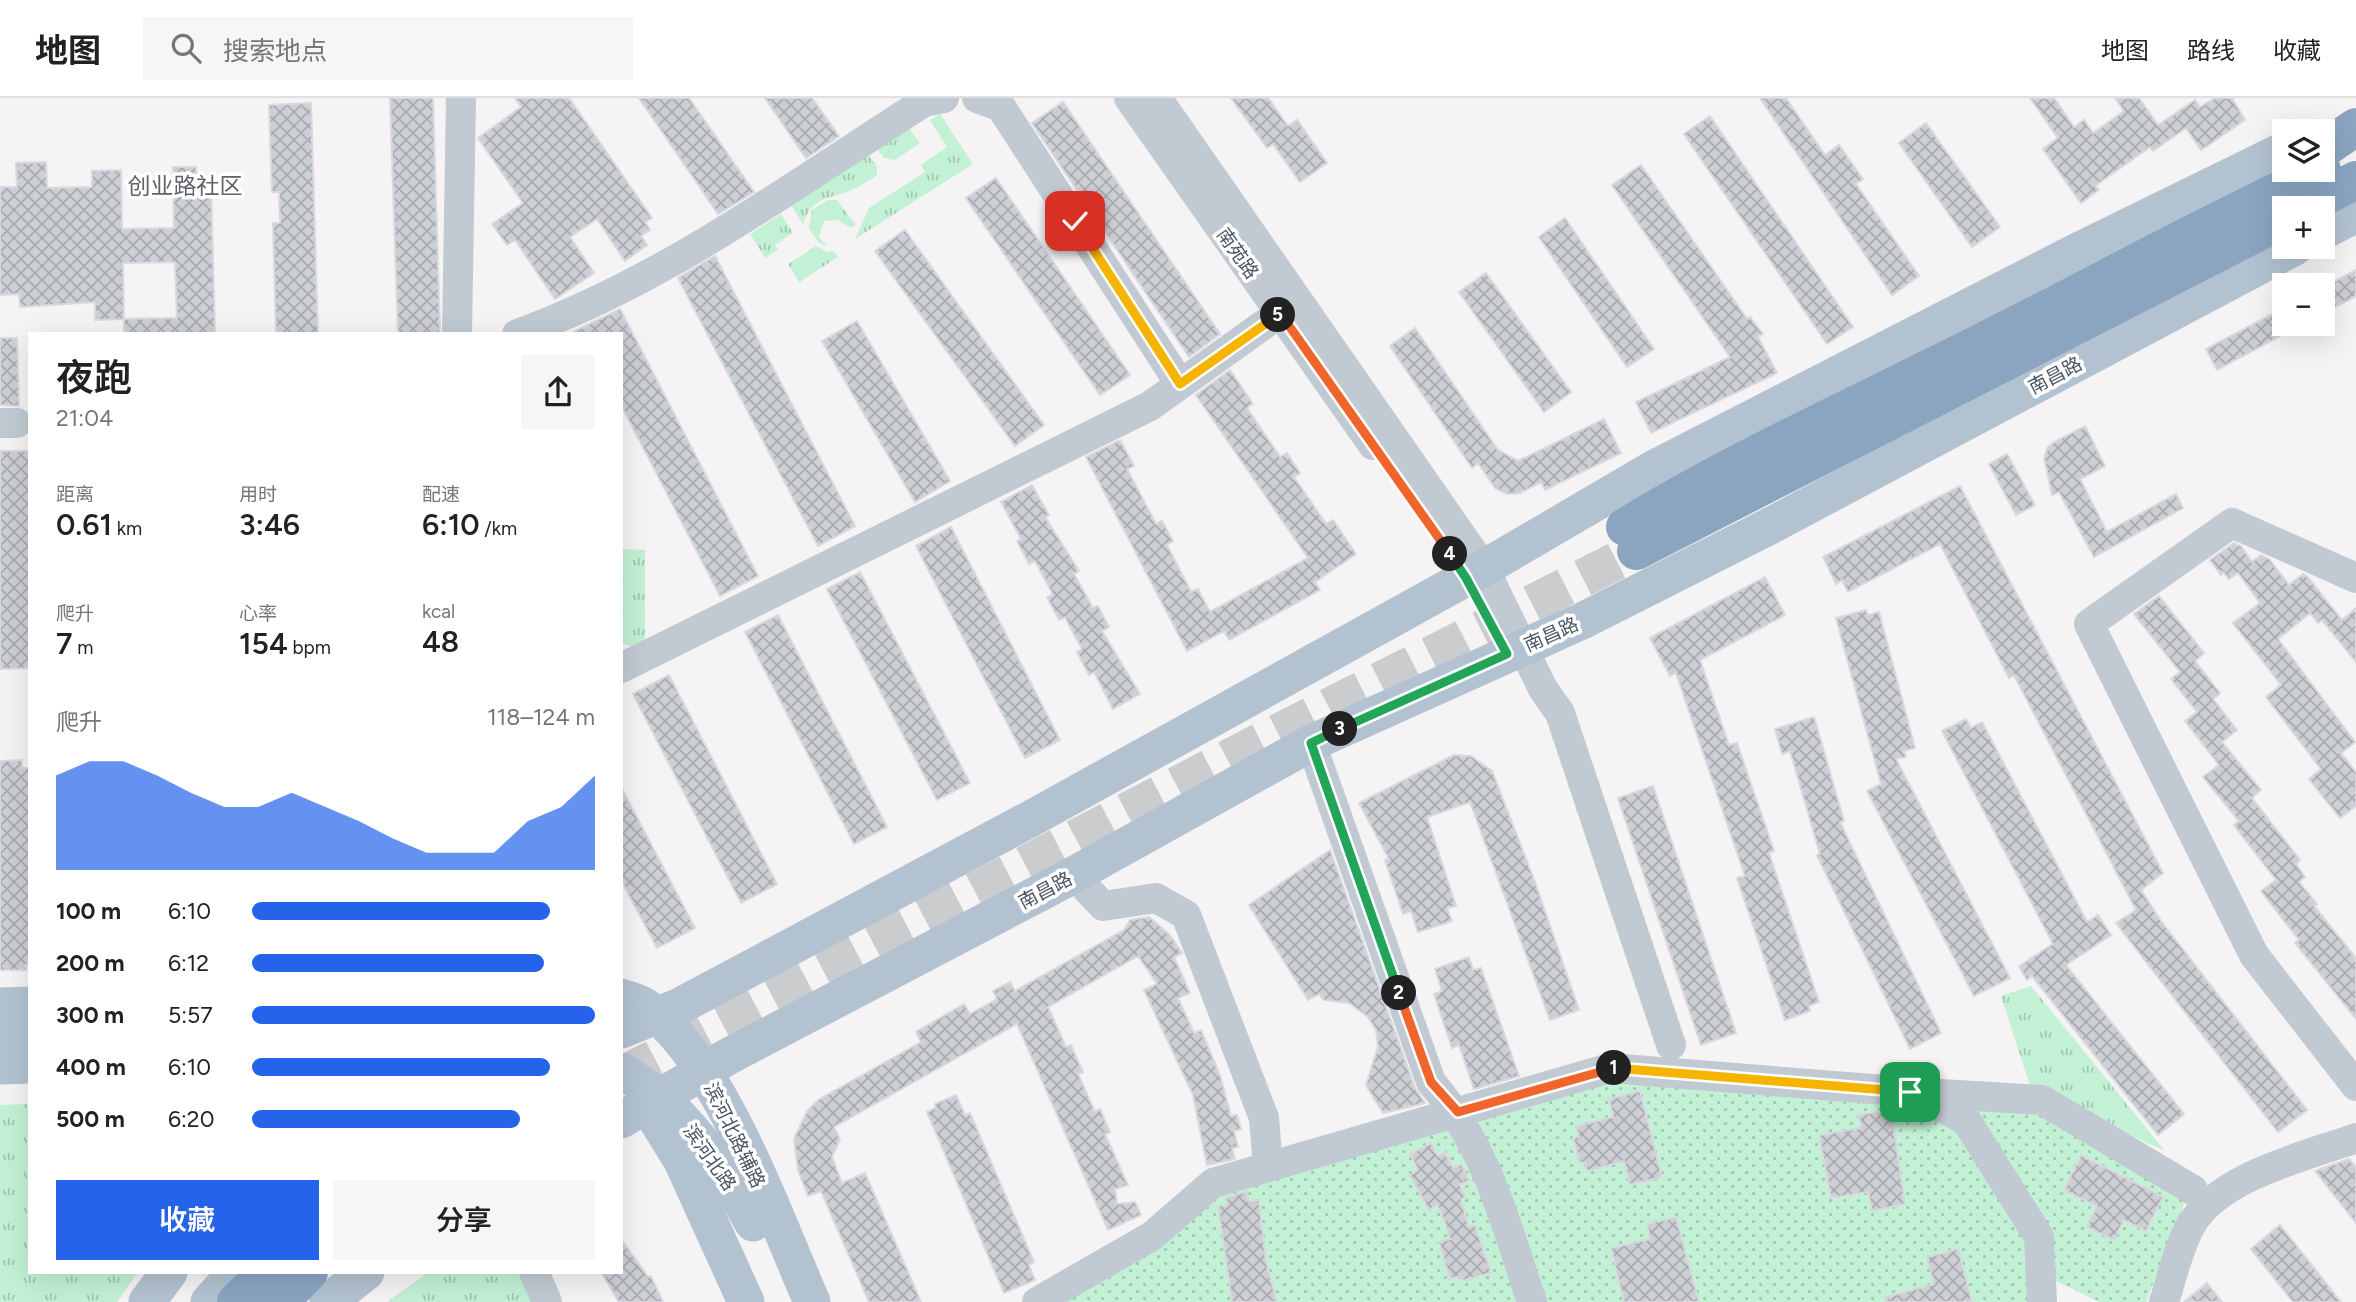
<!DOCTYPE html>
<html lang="zh">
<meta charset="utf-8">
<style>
body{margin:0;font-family:Figtree,"Noto Sans SC",sans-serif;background:#f6f6f6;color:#222;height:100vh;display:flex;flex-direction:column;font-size:26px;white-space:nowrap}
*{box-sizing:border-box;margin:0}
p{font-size:23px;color:#767676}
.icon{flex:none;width:38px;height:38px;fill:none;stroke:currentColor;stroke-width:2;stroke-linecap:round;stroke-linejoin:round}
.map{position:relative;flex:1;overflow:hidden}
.side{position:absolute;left:28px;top:234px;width:595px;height:942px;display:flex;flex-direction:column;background:#fff;border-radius:0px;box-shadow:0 7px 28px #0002}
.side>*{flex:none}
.buttons{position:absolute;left:2272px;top:21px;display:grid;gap:14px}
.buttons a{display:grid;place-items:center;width:63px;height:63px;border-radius:0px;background:#fff;box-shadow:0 7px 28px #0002;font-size:35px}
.pin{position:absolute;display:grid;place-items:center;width:60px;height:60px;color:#fff;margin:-30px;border-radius:14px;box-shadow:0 4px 10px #0006}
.km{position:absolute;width:35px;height:35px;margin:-18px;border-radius:50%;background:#222;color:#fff;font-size:19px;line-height:35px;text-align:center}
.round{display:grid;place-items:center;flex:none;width:74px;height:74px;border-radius:0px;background:#f6f6f6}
.summary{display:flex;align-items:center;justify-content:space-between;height:119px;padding:0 28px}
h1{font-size:38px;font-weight:600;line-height:52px}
.stats{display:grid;grid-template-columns:repeat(3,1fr);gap:10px;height:119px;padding:7px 28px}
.stats div{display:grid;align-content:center}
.stats b{font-size:30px;font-weight:600}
.stats small{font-size:19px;font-weight:400}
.stats p{font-size:19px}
.chart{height:196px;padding:14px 28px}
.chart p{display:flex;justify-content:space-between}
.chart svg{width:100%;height:126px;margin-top:7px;fill:#2563eb;opacity:.7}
.button{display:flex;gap:14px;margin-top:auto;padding:14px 28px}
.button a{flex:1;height:80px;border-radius:0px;background:#2563eb;color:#fff;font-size:28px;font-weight:600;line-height:80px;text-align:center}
.button a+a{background:#f6f6f6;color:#222}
ul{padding:0 28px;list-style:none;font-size:23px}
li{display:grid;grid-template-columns:112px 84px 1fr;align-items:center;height:52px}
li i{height:18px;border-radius:9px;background:#2563eb}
header{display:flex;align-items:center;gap:42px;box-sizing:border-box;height:98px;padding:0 35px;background:#fff;border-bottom:2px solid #e0e0e0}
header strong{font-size:33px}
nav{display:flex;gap:38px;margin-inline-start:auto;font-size:24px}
.search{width:490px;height:63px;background:#f6f6f6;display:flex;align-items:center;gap:18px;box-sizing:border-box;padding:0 24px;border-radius:0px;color:#767676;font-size:26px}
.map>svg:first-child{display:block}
.grass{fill:url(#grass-tufts)}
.garden{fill:url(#garden-dots)}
.building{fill:url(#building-cross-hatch);stroke:#d7d9de;stroke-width:2;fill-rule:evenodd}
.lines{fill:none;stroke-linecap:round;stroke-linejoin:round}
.highway-tunnel{stroke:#caccce;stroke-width:38;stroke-dasharray:38 19;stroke-linecap:butt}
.minor{stroke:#c1cad2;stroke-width:30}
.major{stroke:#b3c2d1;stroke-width:37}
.highway{stroke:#8ba5c1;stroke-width:38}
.split-1-casing{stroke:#fff;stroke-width:14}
.split-2-casing{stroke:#fff;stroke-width:14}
.split-3-casing{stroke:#fff;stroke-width:14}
.split-4-casing{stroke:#fff;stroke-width:14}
.split-5-casing{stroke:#fff;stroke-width:14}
.split-6-casing{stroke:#fff;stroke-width:14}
.split-1{stroke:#f5b400;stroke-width:9}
.split-2{stroke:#f0652b;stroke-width:9}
.split-3{stroke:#22a559;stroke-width:9}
.split-4{stroke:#22a559;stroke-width:9}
.split-5{stroke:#f0652b;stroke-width:9}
.split-6{stroke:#f5b400;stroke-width:9}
.labels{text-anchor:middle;stroke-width:7;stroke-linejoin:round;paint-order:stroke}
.street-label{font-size:19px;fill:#4a5661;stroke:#fff}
.quarter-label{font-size:23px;fill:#5f6368;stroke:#fff}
</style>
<header>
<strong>地图</strong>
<div class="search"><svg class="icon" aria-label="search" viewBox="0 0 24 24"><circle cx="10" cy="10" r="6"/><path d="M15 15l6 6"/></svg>搜索地点</div>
<nav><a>地图</a><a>路线</a><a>收藏</a></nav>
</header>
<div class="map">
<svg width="2356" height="1204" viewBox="0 0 2356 1204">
<defs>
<pattern id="grass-tufts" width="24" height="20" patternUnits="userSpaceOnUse" patternTransform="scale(1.75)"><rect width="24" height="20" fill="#c3f1d5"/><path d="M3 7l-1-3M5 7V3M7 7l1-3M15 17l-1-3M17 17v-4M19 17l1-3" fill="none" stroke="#a0c6b0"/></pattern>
<pattern id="garden-dots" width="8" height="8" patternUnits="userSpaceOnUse" patternTransform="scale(1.75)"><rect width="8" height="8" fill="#c3f1d5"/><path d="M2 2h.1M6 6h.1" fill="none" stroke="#a0c6b0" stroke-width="1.8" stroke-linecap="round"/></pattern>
<pattern id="building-cross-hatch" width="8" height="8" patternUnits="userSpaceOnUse" patternTransform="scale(1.75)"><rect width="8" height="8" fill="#cdcfd5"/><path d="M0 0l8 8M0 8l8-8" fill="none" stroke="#a8abb0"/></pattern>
</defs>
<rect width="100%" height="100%" fill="#f5f3f3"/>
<g class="grass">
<path d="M940,16L973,66L855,141L869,110L925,74L921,67L947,49L930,22Z"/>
<path d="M907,28L920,45L895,62L884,60L876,49Z"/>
<path d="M868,57L877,68V77C869,82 861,88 852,92C828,102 813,97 803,126L791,107Z"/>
<path d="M828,102H837L856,127L851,130L838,122L824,123L819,139L827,148L819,145L809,130L812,112Z"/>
<path d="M781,116L793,135L775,147L778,151L765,160L750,136Z"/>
<path d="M816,148L827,154L834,153L838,159L799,184L788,166Z"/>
<path d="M621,451L645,452V553L621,545Z"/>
<path d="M2031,888L2165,1053L2031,991L2001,898Z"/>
<path d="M30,1006V1174H138L117,1204H0V1007Z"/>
<path d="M429,1174H534L547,1204H387Z"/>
</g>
<path class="garden" d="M1610,978L2038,1012L2187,1099L2146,1204H2099L2030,1170L2031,1204H1056L1221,1090Z"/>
<g class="building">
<path d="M390,0H433L440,236H398Z"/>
<path d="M515,0H569L652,120L645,124L650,132L641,138L647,147L625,163L597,121L570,139L594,175L555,201L515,142L507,147L492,126L523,105L478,40L521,9Z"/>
<path d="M639,0H689L754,94L718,116Z"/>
<path d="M765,0H812L839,38L806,60Z"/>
<path d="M1231,0H1268L1288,28L1297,22L1327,65L1300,84L1273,46L1267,50Z"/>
<path d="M1760,0H1786L1825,57L1839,47L1863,81L1856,86L1919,178L1892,197Z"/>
<path d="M2030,0H2054L2074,29L2084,22L2093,35L2124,13L2115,0H2139L2158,27L2195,2L2200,9L2215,0H2232L2245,22L2201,52L2186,30L2153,53L2150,49L2095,88L2099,92L2081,105L2043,51L2058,40Z"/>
<path d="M1063,4L1220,236L1189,259L1032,25Z"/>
<path d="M311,5L318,236H276L273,125H280L279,94H272L269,7Z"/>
<path d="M1710,18L1853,229L1827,246L1684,36Z"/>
<path d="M1926,25L2000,129L1972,149L1899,45Z"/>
<path d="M46,64L47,90L92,89V73L121,72L122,131L174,130L173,69H196L197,88H211L215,236H124V221L95,222V204L20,209L19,196L0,197V89H17L16,65ZM175,164L177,220L124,221L123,165Z"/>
<path d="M1641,67L1747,221L1750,219L1763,236L1758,239L1777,275L1651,335L1636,304L1730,259L1612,87Z"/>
<path d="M996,80L1130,277L1100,297L966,100Z"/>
<path d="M1565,120L1654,251L1627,269L1539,139Z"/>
<path d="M905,132L1044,327L1015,348L875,153Z"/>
<path d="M715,158L855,428L818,448L678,180Z"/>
<path d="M2356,172V198L2322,216V190Z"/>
<path d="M1486,175L1571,294L1544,314L1459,194Z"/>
<path d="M2284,210V236L2217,272L2206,251Z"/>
<path d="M620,211L758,478L720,498L621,307V236H569Z"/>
<path d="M857,223L950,383L915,404L822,243Z"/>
<path d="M1415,230L1498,352L1518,363L1604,321L1621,355L1545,392L1541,384L1520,395L1507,396L1495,390L1478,365L1472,370L1390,248Z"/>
<path d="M0,240H17L19,308L0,307Z"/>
<path d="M1230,272L1253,306L1247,310L1280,359L1287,355L1300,375L1294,379L1326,426L1333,422L1356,456L1315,484L1320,492L1229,542L1224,533L1187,553L1086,359L1120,342L1134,368L1127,371L1156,426L1162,423L1173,443L1167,447L1191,494L1198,491L1210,514L1308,460L1196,297Z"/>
<path d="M2085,328L2105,368L2080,381L2107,434L2176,396L2183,410L2094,459L2059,394L2052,397L2044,360L2048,349L2054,344Z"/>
<path d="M0,353H29L30,570L0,571Z"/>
<path d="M2007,356L2035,407L2016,417L1989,366Z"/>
<path d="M1032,387L1049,417L1045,419L1079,473L1074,476L1093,510L1098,508L1109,529L1102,533L1140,596L1113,611L1094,574L1089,577L1077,554L1082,551L1065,519L1059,522L1047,499L1053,497L1035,463L1029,466L1017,443L1021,441L1001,404Z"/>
<path d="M1960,388L2163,775L2141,792L2161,823L2307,1012L2278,1034L2116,825L2136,812L2014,577L2009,580L1940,446L1848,494L1842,482L1836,486L1823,459Z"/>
<path d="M951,429L1060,642L1025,660L916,448Z"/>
<path d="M2234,445L2241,448L2252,464L2261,457L2269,461L2289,487L2303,476L2307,478L2342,522L2356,510V564L2322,522L2318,525L2310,515L2278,541L2355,644L2341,655L2356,674V708L2340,720L2309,681L2321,671L2266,599L2281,587L2233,525L2260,505L2238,475L2229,481L2223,474L2221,477L2210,462Z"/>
<path d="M860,474L970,685L937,702L827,491Z"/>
<path d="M1765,479L1785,517L1700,562L1729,647L1737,645L1774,753L1769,755L1819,904L1808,908L1810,913L1785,922L1737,780L1745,778L1676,575L1670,578L1650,540Z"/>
<path d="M2159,498L2204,555L2195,563L2220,595L2213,601L2237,632L2222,644L2261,692L2252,700L2300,762L2296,766L2305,779L2299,784L2317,806L2314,808L2356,860V921L2295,845L2299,842L2261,793L2276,782L2234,727L2239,723L2203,679L2219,667L2185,623L2197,614L2171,581L2180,574L2134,516Z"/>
<path d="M1866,512L1868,517L1879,514L1915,650L1904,653L1906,659L1896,661L2010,880L1974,898L1867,693L1881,686L1836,520Z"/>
<path d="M778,517L887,729L854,746L745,534Z"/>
<path d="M669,577L777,786L741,805L633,596Z"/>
<path d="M1814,619L1844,723L1840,724L1941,935L1910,951L1817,757L1820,756L1790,653L1782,656L1775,631Z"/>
<path d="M1966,621L1971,630L1982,624L2087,824L2098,817L2111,837L2066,867L2184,1016L2158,1037L2032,878L2027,882L2019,868L2053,846L1942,633Z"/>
<path d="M1454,657L1471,658L1492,673L1535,784L1579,912L1550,922L1470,704L1427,719L1456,808L1447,810L1452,823L1418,834L1411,813L1403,816L1385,762L1389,761L1359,705Z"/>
<path d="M22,662V670H30V867H26V872H0V663Z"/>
<path d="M1653,688L1736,935L1701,947L1618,700Z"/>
<path d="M621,689L695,830L657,850L621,782Z"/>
<path d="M1330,752L1415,990L1425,1005L1383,1015L1366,987L1378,949L1376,932L1368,919L1349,905L1324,902L1319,896L1308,902L1249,807Z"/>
<path d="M1149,819L1169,836L1182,855L1174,859L1190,895L1178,900L1194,935L1201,932L1220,977L1231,1018L1237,1017L1241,1031L1234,1033L1238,1049L1232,1050L1235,1061L1207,1067L1193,997L1144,892L1157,886L1138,858L1048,909L1066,949L1071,947L1074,954L1083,974L1078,976L1095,1014L1100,1011L1110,1034L1105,1036L1128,1087L1115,1091L1117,1106L1135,1104L1141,1117L1108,1132L1017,926L834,1029L840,1041L832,1059L842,1085L865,1075L921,1204H869L821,1093L808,1098L798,1072L794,1041L807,1013L818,1002L921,944L916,934L964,906L970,916L997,901L993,893L1010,884L1015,893L1124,832L1130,822Z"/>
<path d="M1469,859L1473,872L1481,870L1519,978L1474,991L1459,947L1452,950L1434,896L1442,893L1435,871Z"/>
<path d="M1640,993L1662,1079L1630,1087L1624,1063L1587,1073L1585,1064L1580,1065L1573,1040L1579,1039L1576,1028L1613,1019L1609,1001Z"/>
<path d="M956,997L965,1017L970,1015L1034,1164L1029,1167L1035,1182L1004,1195L927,1014L936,1010L935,1006Z"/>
<path d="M1891,1011L1905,1106L1872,1113L1868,1094L1831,1100L1819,1037L1861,1030L1859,1017Z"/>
<path d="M1431,1045L1438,1058L1445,1054L1453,1070L1461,1066L1469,1082L1460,1087L1465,1098L1461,1102L1469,1129L1475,1127L1491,1175L1462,1183L1460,1178L1450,1181L1439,1144L1450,1141L1445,1124L1437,1107L1429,1112L1410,1077L1418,1072L1410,1056Z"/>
<path d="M2081,1057L2163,1099L2146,1133L2124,1122L2114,1142L2087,1129L2097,1108L2064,1092Z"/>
<path d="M2349,1061L2356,1069V1125L2315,1073Z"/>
<path d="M1247,1093L1248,1103L1259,1102L1266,1163L1277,1204H1232L1218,1108L1227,1107L1226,1100Z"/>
<path d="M1676,1119L1699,1204H1624L1611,1150L1650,1141L1647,1126Z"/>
<path d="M2280,1127L2341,1204H2293L2251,1151Z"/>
<path d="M621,1141L648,1179L651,1178L663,1204H619L601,1174H621Z"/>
<path d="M1958,1151L1972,1204H1887L1886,1199L1934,1186L1927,1159Z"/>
<path d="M2207,1185L2222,1204H2184Z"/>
</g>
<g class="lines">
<path class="highway-tunnel" d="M621,978L1258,645L1636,453"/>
<g class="minor">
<path d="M977,0L1001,9L1180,286"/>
<path d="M1129,0L1373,347"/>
<path d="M1157,0L1484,470L1543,591L1560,615L1671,947"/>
<path d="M457,236L461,0"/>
<path d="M517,236C664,183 792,88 924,4L944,0"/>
<path d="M0,325H17"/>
<path d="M2356,480L2232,425L2089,526L2254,857L2356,988"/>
<path d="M621,570L1150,308L1284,212"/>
<path d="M1311,645L1431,984C1487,1049 1505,1124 1532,1204"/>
<path d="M1086,790L1103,808L1156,800L1186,817L1264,1020L1268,1069"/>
<path d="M1924,995L2042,1002L2193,1092"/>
<path d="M534,1174L547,1204"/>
<path d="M1037,1204L1152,1138L1213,1085L1610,970L1910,994L1966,1022L2039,1139L2042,1204"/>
<path d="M2164,1204C2172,1180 2178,1150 2191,1127C2219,1078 2306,1058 2356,1040"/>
</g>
<g class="major">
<path d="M2322,134L2356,116"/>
<path d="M621,899C629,902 639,904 646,909C720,961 775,1120 812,1204"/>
<path d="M0,908L30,907"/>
<path d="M621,932L678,909L1034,719L1484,470L1653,371L2072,156L2284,52"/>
<path d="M0,936L30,935"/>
<path d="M0,968L30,967"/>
<path d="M621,973C683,1009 719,1063 753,1125"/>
<path d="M650,1011L682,1063L746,1204"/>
<path d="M621,1022L729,958L1068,780L1311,645L1582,523L1768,429L2295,149"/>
<path d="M147,1204L169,1174"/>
<path d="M209,1204L236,1174"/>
<path d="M328,1204L366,1174"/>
</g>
<g class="highway">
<path d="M2322,52L2356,29"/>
<path d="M2303,110L2356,82"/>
<path d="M1625,429C1735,362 1853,309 1968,251C2086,192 2202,128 2322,72"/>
<path d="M1636,453L2284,121"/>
<path d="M236,1204L266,1174"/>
<path d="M280,1204L309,1174"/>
</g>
</g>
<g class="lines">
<g class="split-1-casing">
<path id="split-1" d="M1614,970L1910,994"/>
</g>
<g class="split-2-casing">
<path id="split-2" d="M1399,895L1431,984L1458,1014L1614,970"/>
</g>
<g class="split-3-casing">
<path id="split-3" d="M1340,631L1311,645L1399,895"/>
</g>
<g class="split-4-casing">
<path id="split-4" d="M1340,631L1507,556L1466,480L1450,456"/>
</g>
<g class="split-5-casing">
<path id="split-5" d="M1278,217L1280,215L1450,456"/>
</g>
<g class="split-6-casing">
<path id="split-6" d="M1075,123L1180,286L1278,217"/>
</g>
<use href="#split-1" class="split-1"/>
<use href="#split-2" class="split-2"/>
<use href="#split-3" class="split-3"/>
<use href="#split-4" class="split-4"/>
<use href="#split-5" class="split-5"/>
<use href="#split-6" class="split-6"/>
</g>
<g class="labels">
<g class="street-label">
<text transform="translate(1238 155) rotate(55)" y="7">南苑路</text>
<text transform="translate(2055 277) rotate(-28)" y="7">南昌路</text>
<text transform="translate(1551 536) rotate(-24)" y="7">南昌路</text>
<text transform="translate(1045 792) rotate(-28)" y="7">南昌路</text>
<text transform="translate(735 1037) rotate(64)" y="7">滨河北路辅路</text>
<text transform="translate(710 1059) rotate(55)" y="7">滨河北路</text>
</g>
<g class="quarter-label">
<text x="185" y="96">创业路社区</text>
</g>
</g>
</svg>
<div class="buttons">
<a><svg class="icon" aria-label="layers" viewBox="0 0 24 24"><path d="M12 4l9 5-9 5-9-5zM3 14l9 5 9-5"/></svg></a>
<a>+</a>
<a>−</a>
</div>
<div class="pin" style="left:1910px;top:994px;background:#1e9e55"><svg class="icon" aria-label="arrive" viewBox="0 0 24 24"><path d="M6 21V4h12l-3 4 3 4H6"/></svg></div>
<div class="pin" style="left:1075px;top:123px;background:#d93025"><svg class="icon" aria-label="check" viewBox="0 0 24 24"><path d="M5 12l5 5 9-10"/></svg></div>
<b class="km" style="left:1614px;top:970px">1</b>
<b class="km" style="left:1399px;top:895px">2</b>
<b class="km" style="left:1340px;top:631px">3</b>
<b class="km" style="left:1450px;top:456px">4</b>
<b class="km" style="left:1278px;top:217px">5</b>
<section class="side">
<div class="summary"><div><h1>夜跑</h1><p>21:04</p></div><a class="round"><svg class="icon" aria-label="share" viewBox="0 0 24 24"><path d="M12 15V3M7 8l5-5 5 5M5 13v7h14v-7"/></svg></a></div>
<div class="stats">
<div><p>距离</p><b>0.61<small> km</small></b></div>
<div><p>用时</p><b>3:46</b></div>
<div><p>配速</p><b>6:10<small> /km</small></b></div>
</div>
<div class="stats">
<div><p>爬升</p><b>7<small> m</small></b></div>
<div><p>心率</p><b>154<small> bpm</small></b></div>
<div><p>kcal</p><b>48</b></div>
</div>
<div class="chart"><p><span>爬升</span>118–124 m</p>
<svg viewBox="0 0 160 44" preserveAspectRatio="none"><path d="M0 44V11L10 6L20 6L30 11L40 17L50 22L60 22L70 17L80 22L90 27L100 33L110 38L120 38L130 38L140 27L150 22L160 11V44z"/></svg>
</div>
<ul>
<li><b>100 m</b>6:10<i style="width:87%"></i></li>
<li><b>200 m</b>6:12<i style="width:85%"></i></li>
<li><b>300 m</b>5:57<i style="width:100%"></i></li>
<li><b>400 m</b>6:10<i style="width:87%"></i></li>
<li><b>500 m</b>6:20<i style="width:78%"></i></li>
</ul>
<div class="button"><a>收藏</a><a>分享</a></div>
</section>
</div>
